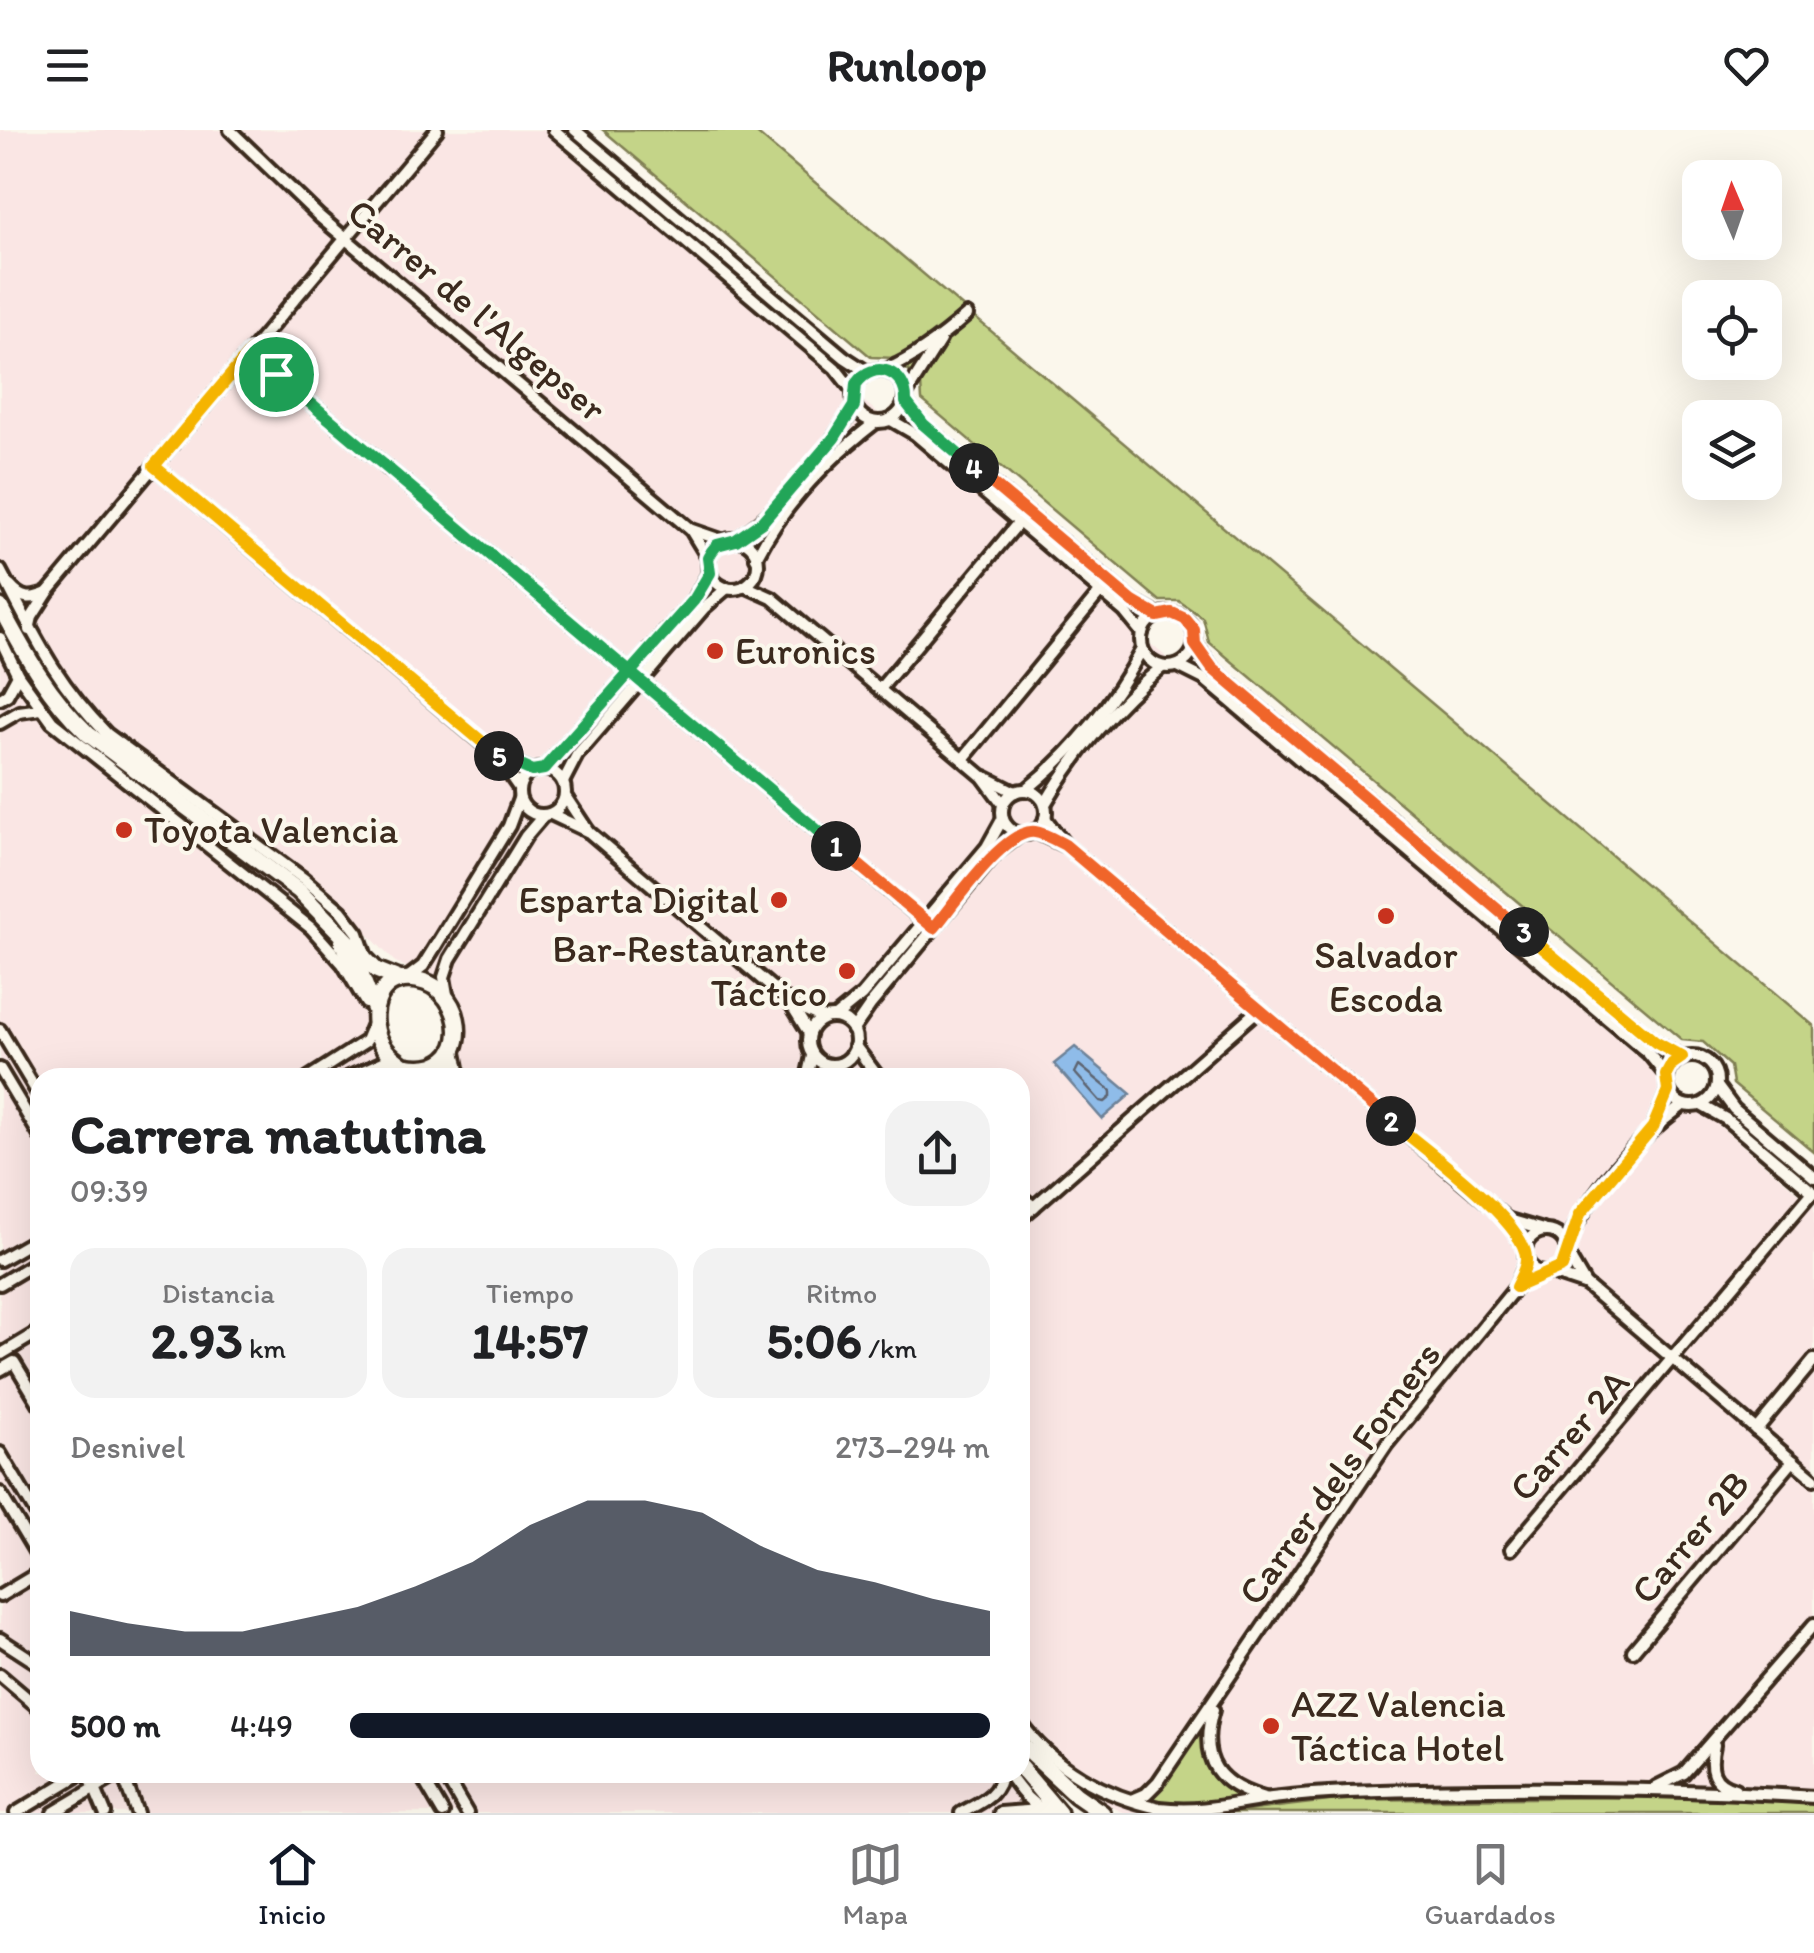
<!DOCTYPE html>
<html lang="es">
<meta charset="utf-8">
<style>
body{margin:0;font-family:Itim,sans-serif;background:#f2f2f2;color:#202124;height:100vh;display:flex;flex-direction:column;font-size:38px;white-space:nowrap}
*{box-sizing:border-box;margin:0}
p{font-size:32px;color:#757577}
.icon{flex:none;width:55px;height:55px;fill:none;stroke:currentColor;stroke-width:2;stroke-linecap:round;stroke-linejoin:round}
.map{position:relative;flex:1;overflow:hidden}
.drawer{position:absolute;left:30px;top:938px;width:1000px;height:715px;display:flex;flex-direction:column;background:#fff;border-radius:30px;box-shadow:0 10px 40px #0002}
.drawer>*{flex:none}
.needle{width:65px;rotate:358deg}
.buttons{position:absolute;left:1682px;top:30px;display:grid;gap:20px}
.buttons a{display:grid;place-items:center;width:100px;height:100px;border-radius:20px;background:#fff;box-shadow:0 10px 40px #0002;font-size:50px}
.pin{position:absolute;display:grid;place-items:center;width:85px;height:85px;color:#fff;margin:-42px;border:5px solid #fff;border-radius:50%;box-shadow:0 2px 10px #0007}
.km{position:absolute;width:50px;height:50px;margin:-25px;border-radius:50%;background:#222;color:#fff;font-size:28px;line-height:50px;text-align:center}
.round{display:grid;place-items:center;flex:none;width:105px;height:105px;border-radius:30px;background:#f2f2f2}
.overview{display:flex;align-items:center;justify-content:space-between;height:170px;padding:0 40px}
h1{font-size:55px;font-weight:700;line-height:75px}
.figures{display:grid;grid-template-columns:repeat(3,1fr);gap:15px;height:170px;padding:10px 40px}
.figures div{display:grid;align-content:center;border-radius:25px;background:#f2f2f2;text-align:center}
.figures b{font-size:50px;font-weight:700}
.figures small{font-size:28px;font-weight:400}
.figures p{font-size:28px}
.chart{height:280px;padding:20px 40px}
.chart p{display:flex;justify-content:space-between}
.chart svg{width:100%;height:180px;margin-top:10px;fill:#111827;opacity:.7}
ul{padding:0 40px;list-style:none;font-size:32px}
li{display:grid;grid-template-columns:160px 120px 1fr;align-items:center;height:75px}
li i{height:25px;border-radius:12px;background:#111827}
header{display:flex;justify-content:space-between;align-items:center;height:130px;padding:0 40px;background:#fff;font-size:45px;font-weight:700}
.dock{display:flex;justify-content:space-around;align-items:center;height:140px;border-top:2px solid #e0e0e0;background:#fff;font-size:28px;color:#757577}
.dock a{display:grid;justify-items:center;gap:5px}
.dock .current{color:#111827}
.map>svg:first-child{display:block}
.built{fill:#fae6e4}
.green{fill:#c4d488;stroke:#807f53;stroke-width:2.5}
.water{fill:#8fbce9;stroke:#6d8298;stroke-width:2.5}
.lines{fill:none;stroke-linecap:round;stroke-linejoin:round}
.shore{stroke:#5d646f;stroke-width:2.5}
.street-casing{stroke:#3b2a1e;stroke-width:18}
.secondary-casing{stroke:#3b2a1e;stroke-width:22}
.street{stroke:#fbf7ec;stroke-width:10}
.secondary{stroke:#fbf7ec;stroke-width:15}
.split-1-casing{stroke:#fff;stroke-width:20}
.split-2-casing{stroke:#fff;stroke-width:20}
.split-3-casing{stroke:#fff;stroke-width:20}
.split-4-casing{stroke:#fff;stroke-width:20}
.split-5-casing{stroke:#fff;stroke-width:20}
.split-6-casing{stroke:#fff;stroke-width:20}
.split-1{stroke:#22a559;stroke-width:12}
.split-2{stroke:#f0652b;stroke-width:12}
.split-3{stroke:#f5b400;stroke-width:12}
.split-4{stroke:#f0652b;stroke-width:12}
.split-5{stroke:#22a559;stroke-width:12}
.split-6{stroke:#f5b400;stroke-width:12}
.poi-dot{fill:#c8321e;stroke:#fbf7ec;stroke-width:4}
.labels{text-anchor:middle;stroke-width:8;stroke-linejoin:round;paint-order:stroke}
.street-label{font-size:38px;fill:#3b2a1e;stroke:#fbf7ec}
.poi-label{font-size:38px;fill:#3b2a1e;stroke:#fbf7ec;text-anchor:start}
</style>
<header><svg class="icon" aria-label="menu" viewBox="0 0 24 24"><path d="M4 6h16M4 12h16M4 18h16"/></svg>Runloop<svg class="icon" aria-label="heart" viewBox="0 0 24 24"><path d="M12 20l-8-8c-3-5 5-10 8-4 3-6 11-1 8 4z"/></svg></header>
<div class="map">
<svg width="1814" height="1683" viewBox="0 0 1814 1683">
<rect width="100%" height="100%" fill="#fbf7ec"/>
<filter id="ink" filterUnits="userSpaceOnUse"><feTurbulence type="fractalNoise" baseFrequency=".01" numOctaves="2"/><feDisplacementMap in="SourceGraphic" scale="20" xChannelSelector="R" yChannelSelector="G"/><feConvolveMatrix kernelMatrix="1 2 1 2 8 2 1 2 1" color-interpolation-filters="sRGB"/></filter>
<g filter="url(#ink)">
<g class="built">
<path d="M0,0H544L1814,1076V1683H1125L1108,1675L1036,1616L1020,1594V948L473,947L463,928L467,895L453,861L394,831L351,787L102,606L73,575L48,538L0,452Z"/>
<path d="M0,497L26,541L70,599L318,789L362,877L366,896L389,935L410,947L40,948V1642H1018L1045,1683H0Z"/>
</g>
<g class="green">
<path d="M603,0H753L1814,896V1022L1733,954L1730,936L1703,912L1682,910L1209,512L1203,488L1179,471H1160L922,270L921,253L895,228L871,227Z"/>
<path d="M1201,1599C1206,1631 1214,1652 1245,1668L1213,1675L1151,1671Z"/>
<path d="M1640,1667L1814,1673V1683H1228L1337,1670Z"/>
</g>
<path class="water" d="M1075,917L1131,964L1102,989L1054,934Z"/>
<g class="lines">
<path class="shore" d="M1079,935L1111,961V967L1105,972L1100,971L1075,943Z"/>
<g class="street-casing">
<g id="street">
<path d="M230,0L320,87L691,400L708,428"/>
<path d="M554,0L835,238L853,261"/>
<path d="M575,0L844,227L867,242"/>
<path d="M250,222L933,798"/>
<circle cx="879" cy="266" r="26"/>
<path d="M886,240C916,227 942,207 967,185"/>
<path d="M906,264L940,210"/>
<path d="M906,272L923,295L1133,472L1157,485"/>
<path d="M891,290L915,304L1125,482L1142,503"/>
<path d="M154,336L496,625L519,658"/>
<path d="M692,400L724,411"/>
<circle cx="733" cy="434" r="25"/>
<path d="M736,410C784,378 824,325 855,276"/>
<path d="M756,428C783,375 829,328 876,292"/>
<path d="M0,440C35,506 53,549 107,604L304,749L341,781L358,803L366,827"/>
<path d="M10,456C22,470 31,470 47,463"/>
<path d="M745,456L772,468L983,647L1003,674"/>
<circle cx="1168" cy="510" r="27"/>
<path d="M29,500L32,487L48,462L437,0"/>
<path d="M0,508L18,545L52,592L311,798L343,834L366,873"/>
<path d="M1195,514L1212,538L1655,913L1682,927"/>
<path d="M1178,536L1204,549L1648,923L1666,945"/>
<path d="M880,559L1019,392"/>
<path d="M0,569L7,565L18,545"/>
<path d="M0,593L19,582L41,579"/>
<path d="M497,625L532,641"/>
<path d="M963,629L1101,461"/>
<circle cx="542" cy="662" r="23"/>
<path d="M544,639L694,470L709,443"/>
<path d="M985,647L1015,662"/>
<path d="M563,652L577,625L704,478L727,458"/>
<circle cx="1024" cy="682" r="22"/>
<path d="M1026,660C1073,622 1114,572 1142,519"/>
<path d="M565,666L588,701"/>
<path d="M1045,674C1075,623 1116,574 1162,537"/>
<path d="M551,684L589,702L790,873L823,888"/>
<path d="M1045,688L1065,715L1508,1090L1525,1118"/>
<path d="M1034,701L1064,715"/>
<path d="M406,849L423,836L433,820L509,696L519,669"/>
<path d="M448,870L444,847L450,829L526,706L543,686"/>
<path d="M791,874L809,903"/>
<circle cx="832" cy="911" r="24"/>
<path d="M835,887L862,865L987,717L1003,688"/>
<path d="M0,900L40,967"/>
<path d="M853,900L871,874L996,723L1021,704"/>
<path d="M855,916L879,948"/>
<circle cx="1692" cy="951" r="25"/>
<path d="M0,939L40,1006"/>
<path d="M308,948L366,911L373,894"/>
<path d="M347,948L392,928"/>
<path d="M807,948L812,926"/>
<path d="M1717,956L1734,979L1814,1047"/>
<path d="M1701,975L1726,989L1814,1063"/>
<path d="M1653,997L1668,961"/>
<path d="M1020,1066L1034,1077"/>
<path d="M1020,1089L1259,879"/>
<path d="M1509,1090L1543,1100"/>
<circle cx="1546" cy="1122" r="21"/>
<path d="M1567,1115C1589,1061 1636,1010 1683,975"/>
<path d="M1568,1125L1585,1154L1814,1349"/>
<path d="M0,1130L40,1107"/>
<path d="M1551,1143L1584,1154"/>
<path d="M0,1154L40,1130"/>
<path d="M0,1225L40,1201"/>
<path d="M0,1240L14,1232L40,1275"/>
<path d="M1756,1300L1814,1230"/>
<path d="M0,1323L40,1390"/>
<path d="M0,1363L40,1430"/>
<path d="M1511,1419L1813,1062"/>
<path d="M0,1466L40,1442"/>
<path d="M0,1509L40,1535"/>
<path d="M1633,1521L1793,1331"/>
<path d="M0,1545L40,1579"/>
<path d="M1213,1580C1198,1631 1218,1656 1268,1669"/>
<path d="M1020,1591C1050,1637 1107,1667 1159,1678C1201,1683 1232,1674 1272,1668C1297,1665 1323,1663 1348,1662C1503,1657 1660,1657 1814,1667"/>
<path d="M1714,1615C1709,1637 1711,1653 1735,1659"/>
<path d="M88,1642L105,1683"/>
<path d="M122,1642L137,1683"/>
<path d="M419,1642L443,1683"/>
<path d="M443,1642L467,1683"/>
<path d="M1007,1642C1020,1661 1032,1678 1054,1683"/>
<path d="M1656,1657L1684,1643L1814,1494"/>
<path d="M1132,1670L1146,1664L1158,1652L1387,1314L1516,1157L1527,1132"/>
<path d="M16,1683L84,1642"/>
<path d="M53,1683L122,1642"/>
<path d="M961,1683C979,1673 1001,1665 1001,1642"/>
<path d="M1000,1683L1041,1680"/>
</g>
</g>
<g class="secondary-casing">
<g id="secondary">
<path d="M0,477C25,524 49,567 88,604L299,761L376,840L401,850"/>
<path d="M342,813L360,842L374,878"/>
<path d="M453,923L458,948"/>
<path d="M405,936C478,950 468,858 417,850C375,843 365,889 384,918C393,931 408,938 420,948"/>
<path d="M1020,1613L1076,1665L1102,1683"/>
<path d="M1020,1637L1059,1683"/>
</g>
</g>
<use href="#street" class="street"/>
<use href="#secondary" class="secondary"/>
</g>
</g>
<g class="lines" filter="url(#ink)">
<g class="split-1-casing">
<path id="split-1" d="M276,244L836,716"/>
</g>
<g class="split-2-casing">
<path id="split-2" d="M836,716L934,798C953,775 1005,698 1035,702C1044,703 1057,711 1065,715L1391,991"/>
</g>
<g class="split-3-casing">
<path id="split-3" d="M1391,991C1420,1016 1526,1092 1526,1128C1527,1138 1520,1148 1516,1157L1562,1137L1580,1084L1653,997L1668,961L1666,945L1672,934L1682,927L1655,912L1524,802"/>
</g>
<g class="split-4-casing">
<path id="split-4" d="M974,338L1133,472L1157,486L1172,483L1185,489L1194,500L1195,514L1212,538L1524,802"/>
</g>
<g class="split-5-casing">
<path id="split-5" d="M499,626L532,641L544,639L694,470L710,443L708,428L712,421L717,415L736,410L762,392L834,308L854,276L856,254C874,228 907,241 906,272L923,294L974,338"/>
</g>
<g class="split-6-casing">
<path id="split-6" d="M276,244L250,222L154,336L499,626"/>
</g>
<use href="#split-1" class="split-1"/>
<use href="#split-2" class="split-2"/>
<use href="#split-3" class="split-3"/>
<use href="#split-4" class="split-4"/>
<use href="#split-5" class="split-5"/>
<use href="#split-6" class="split-6"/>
</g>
<g class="poi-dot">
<circle cx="715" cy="521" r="10"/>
<circle cx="124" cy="700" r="10"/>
<circle cx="779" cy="770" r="10"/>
<circle cx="1386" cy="786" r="10"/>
<circle cx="847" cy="841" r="10"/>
<circle cx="1271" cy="1596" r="10"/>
</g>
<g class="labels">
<g class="street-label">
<text transform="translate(477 180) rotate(40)" y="13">Carrer de l'Algepser</text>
<text transform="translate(1569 1305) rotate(-49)" y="13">Carrer 2A</text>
<text transform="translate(1339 1343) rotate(-54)" y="13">Carrer dels Forners</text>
<text transform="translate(1690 1407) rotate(-50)" y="13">Carrer 2B</text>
</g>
<g class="poi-label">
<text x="735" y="534">Euronics</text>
<text x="144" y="713">Toyota Valencia</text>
<text x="759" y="783" text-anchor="end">Esparta Digital</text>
<text x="827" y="832" text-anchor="end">Bar-Restaurante<tspan x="827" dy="44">Táctico</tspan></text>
<text x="1386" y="838" text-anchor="middle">Salvador<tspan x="1386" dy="44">Escoda</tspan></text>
<text x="1291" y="1587">AZZ Valencia<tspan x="1291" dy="44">Táctica Hotel</tspan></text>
</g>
</g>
</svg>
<div class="buttons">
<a><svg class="needle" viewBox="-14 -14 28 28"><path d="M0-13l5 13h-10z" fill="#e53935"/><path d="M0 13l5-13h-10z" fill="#757577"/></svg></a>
<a><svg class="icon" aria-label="locate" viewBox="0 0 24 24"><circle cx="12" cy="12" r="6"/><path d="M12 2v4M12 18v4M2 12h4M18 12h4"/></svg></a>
<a><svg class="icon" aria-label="layers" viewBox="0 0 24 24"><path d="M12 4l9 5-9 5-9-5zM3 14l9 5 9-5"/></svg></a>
</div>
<div class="pin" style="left:276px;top:244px;background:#1e9e55"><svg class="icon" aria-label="arrive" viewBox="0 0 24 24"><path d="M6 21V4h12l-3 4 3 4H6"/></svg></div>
<b class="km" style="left:836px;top:716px">1</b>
<b class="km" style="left:1391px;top:991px">2</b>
<b class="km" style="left:1524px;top:802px">3</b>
<b class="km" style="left:974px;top:338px">4</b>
<b class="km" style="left:499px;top:626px">5</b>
<section class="drawer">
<div class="overview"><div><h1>Carrera matutina</h1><p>09:39</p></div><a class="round"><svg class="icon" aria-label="share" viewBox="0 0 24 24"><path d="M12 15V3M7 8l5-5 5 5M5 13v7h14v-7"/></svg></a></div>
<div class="figures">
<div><p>Distancia</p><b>2.93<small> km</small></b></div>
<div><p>Tiempo</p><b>14:57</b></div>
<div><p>Ritmo</p><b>5:06<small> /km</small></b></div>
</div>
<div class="chart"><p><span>Desnivel</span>273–294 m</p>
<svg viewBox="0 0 160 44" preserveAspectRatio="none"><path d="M0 44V33L10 36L20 38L30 38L40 35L50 32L60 27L70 21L80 12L90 6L100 6L110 9L120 17L130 23L140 26L150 30L160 33V44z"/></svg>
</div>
<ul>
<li><b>500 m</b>4:49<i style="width:100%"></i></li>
</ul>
</section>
</div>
<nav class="dock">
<a class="current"><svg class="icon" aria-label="home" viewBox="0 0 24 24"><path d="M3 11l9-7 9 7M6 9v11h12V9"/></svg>Inicio</a>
<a><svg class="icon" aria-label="map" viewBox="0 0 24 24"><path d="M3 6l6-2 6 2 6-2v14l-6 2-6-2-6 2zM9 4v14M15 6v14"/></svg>Mapa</a>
<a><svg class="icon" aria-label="saved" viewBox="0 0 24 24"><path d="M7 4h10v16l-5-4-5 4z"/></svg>Guardados</a>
</nav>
